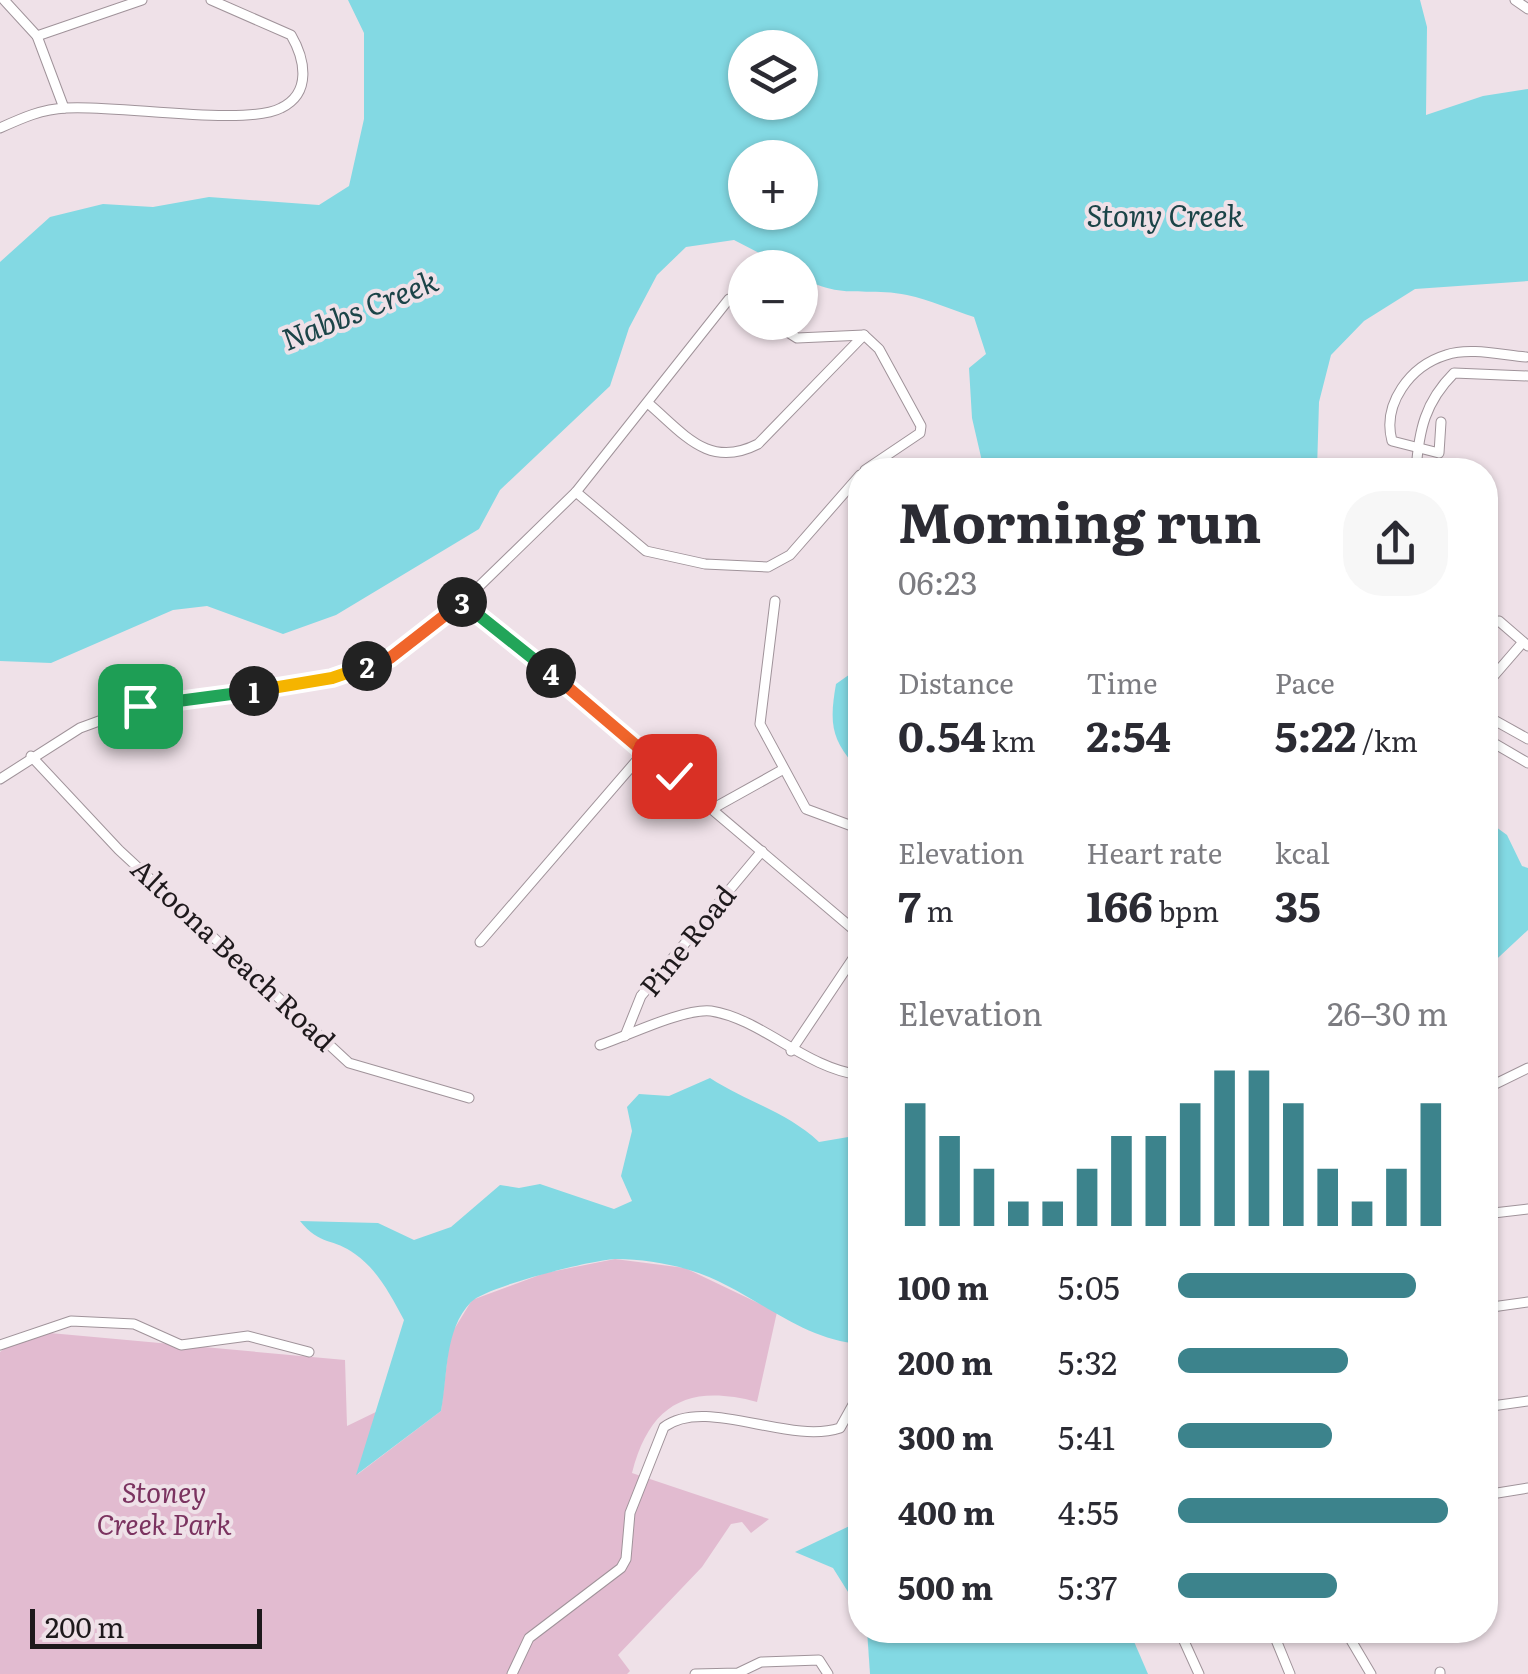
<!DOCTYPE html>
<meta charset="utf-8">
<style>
body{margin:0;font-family:Literata,serif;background:#f7f7f7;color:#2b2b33;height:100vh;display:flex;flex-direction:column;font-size:38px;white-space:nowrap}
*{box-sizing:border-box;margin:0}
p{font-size:32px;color:#7c7c81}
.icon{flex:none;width:55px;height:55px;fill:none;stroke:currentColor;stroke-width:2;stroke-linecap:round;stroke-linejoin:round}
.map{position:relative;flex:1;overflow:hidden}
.sheet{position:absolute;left:848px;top:458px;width:650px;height:1185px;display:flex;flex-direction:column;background:#fff;border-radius:40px;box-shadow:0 2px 8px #0004}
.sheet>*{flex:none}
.controls{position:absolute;left:728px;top:30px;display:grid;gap:20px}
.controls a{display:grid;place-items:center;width:90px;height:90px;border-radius:50%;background:#fff;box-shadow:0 2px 8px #0004;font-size:50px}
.scale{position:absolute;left:30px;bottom:25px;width:232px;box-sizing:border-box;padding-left:10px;border:5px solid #1e191c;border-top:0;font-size:28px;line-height:35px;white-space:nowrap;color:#1e191c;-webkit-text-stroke:8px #efe1e8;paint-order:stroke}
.pin{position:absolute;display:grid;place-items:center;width:85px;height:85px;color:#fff;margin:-42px;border-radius:20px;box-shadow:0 5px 15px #0006}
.km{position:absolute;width:50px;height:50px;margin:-25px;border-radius:50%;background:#222;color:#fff;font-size:28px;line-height:50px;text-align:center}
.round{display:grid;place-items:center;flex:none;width:105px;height:105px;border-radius:40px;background:#f7f7f7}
.headline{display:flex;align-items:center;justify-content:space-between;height:170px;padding:0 50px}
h1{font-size:55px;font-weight:700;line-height:75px}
.metrics{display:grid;grid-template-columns:repeat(3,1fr);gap:15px;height:170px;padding:10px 50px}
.metrics div{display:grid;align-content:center}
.metrics b{font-size:42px;font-weight:700}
.metrics small{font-size:28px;font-weight:400}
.metrics p{font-size:28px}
.chart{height:280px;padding:20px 50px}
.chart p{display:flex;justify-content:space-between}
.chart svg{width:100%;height:180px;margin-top:10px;stroke:#3c838c;stroke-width:6}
ul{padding:0 50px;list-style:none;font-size:32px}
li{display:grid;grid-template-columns:160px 120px 1fr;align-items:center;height:75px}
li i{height:25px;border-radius:12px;background:#3c838c}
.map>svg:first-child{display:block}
.green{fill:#e2bbd0}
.water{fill:#83d9e3;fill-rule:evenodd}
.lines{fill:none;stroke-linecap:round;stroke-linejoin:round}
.minor-casing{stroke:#a0939a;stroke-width:11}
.minor{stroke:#fff;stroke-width:9}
.split-1-casing{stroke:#fff;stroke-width:20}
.split-2-casing{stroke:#fff;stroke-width:20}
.split-3-casing{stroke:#fff;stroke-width:20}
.split-4-casing{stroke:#fff;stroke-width:20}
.split-5-casing{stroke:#fff;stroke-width:20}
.split-6-casing{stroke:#fff;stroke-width:20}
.split-1{stroke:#22a559;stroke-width:12}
.split-2{stroke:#f5b400;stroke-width:12}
.split-3{stroke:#f0652b;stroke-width:12}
.split-4{stroke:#22a559;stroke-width:12}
.split-5{stroke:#f0652b;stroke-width:12}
.split-6{stroke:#f5b400;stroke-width:12}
.labels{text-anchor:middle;stroke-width:8;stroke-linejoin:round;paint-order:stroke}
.street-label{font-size:28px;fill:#1e191c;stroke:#efe1e8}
.park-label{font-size:28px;font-style:italic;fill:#7b3360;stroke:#efe1e8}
.water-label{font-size:30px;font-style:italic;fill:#1b4448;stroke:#efe1e8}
</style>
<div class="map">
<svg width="1528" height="1674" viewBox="0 0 1528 1674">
<rect width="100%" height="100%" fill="#efe1e8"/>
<path class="green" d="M615,1259L685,1268L777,1312L757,1402C689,1384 650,1403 632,1473L769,1519L751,1533L742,1522L731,1524L702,1567L618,1655L630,1671L627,1674H0V1352L28,1331L345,1360L347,1426L378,1411L358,1474L441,1411L450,1336L472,1300L545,1273Z"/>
<g class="water">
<path d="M348,0H1420L1427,27L1426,115L1483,96L1528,89V281L1415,289L1364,321L1331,355L1319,402L1317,470H984L972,418L969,368L986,354L974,317C952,310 930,300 907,295C867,286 840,301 800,276V268L786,267L734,240L686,247L657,275L629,328L610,386L500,490L479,529L336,615L283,634L207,606L173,610L51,663L0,661V262L50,217L103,204L153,207L209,197L319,205L349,186L364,119V33ZM745,48H800V102H745ZM745,158H800V212H745Z"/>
<path d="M860,667V771C831,741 829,724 836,684Z"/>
<path d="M1485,819L1507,835L1522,866L1528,868V930L1485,970Z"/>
<path d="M710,1078C747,1102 787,1112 819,1142L860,1135V1344C795,1339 748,1286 686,1269C666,1263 638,1259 617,1259C594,1259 485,1287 471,1302C444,1330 448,1375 441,1411L356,1475L404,1320C391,1296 378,1270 355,1254C334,1238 320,1246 300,1221L378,1223L414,1240L451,1227L500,1185L519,1188L540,1184L614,1209L632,1201L621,1176L632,1131L627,1107L639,1094L669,1096Z"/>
<path d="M860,1521V1611L833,1568L795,1552Z"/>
<path d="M867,1630H1129L1148,1674H870Z"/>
</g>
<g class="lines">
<g class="minor-casing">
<g id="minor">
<path d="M4,0L37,36L64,108"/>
<path d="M1515,0L1528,9"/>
<path d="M37,36L142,0"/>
<path d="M0,128C22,118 42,109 66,108C115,104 245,127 281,108C312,93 305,59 291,35L211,0"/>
<path d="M772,322L797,338L864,335L879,349L921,426L920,433L865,470"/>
<path d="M649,404C685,435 709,469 758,444L864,335"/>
<path d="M1441,422L1439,453L1392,441C1382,404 1410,366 1446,355C1469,347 1502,355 1526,357"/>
<path d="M1416,470C1419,430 1425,402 1454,373L1528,376"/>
<path d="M576,492L646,551L705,564L768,567L790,555L860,475"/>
<path d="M465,600L860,935"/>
<path d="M775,601L760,724L806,809L860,829"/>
<path d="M1499,621L1528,646"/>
<path d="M1485,686L1523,642"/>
<path d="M1485,715L1528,739"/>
<path d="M1485,738L1528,763"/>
<path d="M31,756L119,850L349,1063L469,1098"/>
<path d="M0,779L80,728L140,706L332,678L390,658L465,600L576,492L729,299L745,302"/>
<path d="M712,809L782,770"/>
<path d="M480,942L644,752"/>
<path d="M625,1036L641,996L762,851"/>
<path d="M600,1045C627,1036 684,1008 711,1011C762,1019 805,1068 860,1075"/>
<path d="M791,1051L860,948"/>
<path d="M1485,1089L1528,1068"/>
<path d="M1485,1214L1528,1209"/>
<path d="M1485,1308L1528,1302"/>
<path d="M0,1345L71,1321L134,1324L181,1345L248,1336L309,1352"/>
<path d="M1485,1407L1528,1401"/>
<path d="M1485,1495L1528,1488"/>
<path d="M1179,1630L1199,1674"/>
<path d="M1272,1630L1290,1674"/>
<path d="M1345,1630L1371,1674"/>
<path d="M512,1674L529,1638L621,1568L626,1559L630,1513L664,1427C706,1396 788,1445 840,1428L860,1392"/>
<path d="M695,1674L738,1673L761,1662L819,1660L828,1674"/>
<path d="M1440,1674V1672"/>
</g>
</g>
<use href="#minor" class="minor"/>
</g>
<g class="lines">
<g class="split-1-casing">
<path id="split-1" d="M140,706L254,691"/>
</g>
<g class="split-2-casing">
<path id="split-2" d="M254,691L332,678L367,666"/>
</g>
<g class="split-3-casing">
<path id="split-3" d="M367,666L390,658L462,602"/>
</g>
<g class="split-4-casing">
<path id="split-4" d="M462,602L551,673"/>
</g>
<g class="split-5-casing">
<path id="split-5" d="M551,673L639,748"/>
</g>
<g class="split-6-casing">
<path id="split-6" d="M639,748L674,776"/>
</g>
<use href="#split-1" class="split-1"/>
<use href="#split-2" class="split-2"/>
<use href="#split-3" class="split-3"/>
<use href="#split-4" class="split-4"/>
<use href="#split-5" class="split-5"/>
<use href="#split-6" class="split-6"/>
</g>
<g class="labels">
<g class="street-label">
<text transform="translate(688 941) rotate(-51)" y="10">Pine Road</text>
<text transform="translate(233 955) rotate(43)" y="10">Altoona Beach Road</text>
</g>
<g class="park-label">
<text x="164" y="1503">Stoney<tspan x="164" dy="32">Creek Park</tspan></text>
</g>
<g class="water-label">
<text x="1165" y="227">Stony Creek</text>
<text transform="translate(360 311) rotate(-22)" y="10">Nabbs Creek</text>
</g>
</g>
</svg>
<div class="controls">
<a><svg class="icon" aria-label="layers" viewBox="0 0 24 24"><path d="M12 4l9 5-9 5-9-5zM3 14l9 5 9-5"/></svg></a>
<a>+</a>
<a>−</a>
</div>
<div class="scale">200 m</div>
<div class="pin" style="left:140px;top:706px;background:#1e9e55"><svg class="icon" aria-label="arrive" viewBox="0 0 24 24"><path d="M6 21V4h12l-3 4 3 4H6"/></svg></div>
<div class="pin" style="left:674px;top:776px;background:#d93025"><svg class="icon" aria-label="check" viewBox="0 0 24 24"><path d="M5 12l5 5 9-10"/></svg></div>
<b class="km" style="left:254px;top:691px">1</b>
<b class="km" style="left:367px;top:666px">2</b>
<b class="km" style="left:462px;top:602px">3</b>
<b class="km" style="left:551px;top:673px">4</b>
<section class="sheet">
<div class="headline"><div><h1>Morning run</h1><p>06:23</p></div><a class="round"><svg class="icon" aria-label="share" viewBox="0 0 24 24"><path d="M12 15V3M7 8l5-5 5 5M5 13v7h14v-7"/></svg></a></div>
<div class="metrics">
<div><p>Distance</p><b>0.54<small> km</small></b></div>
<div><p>Time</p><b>2:54</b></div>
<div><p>Pace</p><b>5:22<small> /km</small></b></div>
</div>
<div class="metrics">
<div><p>Elevation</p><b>7<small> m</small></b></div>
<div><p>Heart rate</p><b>166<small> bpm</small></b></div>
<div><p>kcal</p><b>35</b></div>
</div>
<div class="chart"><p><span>Elevation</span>26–30 m</p>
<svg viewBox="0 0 160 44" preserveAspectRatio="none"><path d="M5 44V14M15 44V22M25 44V30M35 44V38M45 44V38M55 44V30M65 44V22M75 44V22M85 44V14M95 44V6M105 44V6M115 44V14M125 44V30M135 44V38M145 44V30M155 44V14"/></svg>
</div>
<ul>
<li><b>100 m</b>5:05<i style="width:88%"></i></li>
<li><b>200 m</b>5:32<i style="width:63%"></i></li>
<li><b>300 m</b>5:41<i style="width:57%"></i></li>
<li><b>400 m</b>4:55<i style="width:100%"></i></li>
<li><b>500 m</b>5:37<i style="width:59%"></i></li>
</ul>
</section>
</div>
